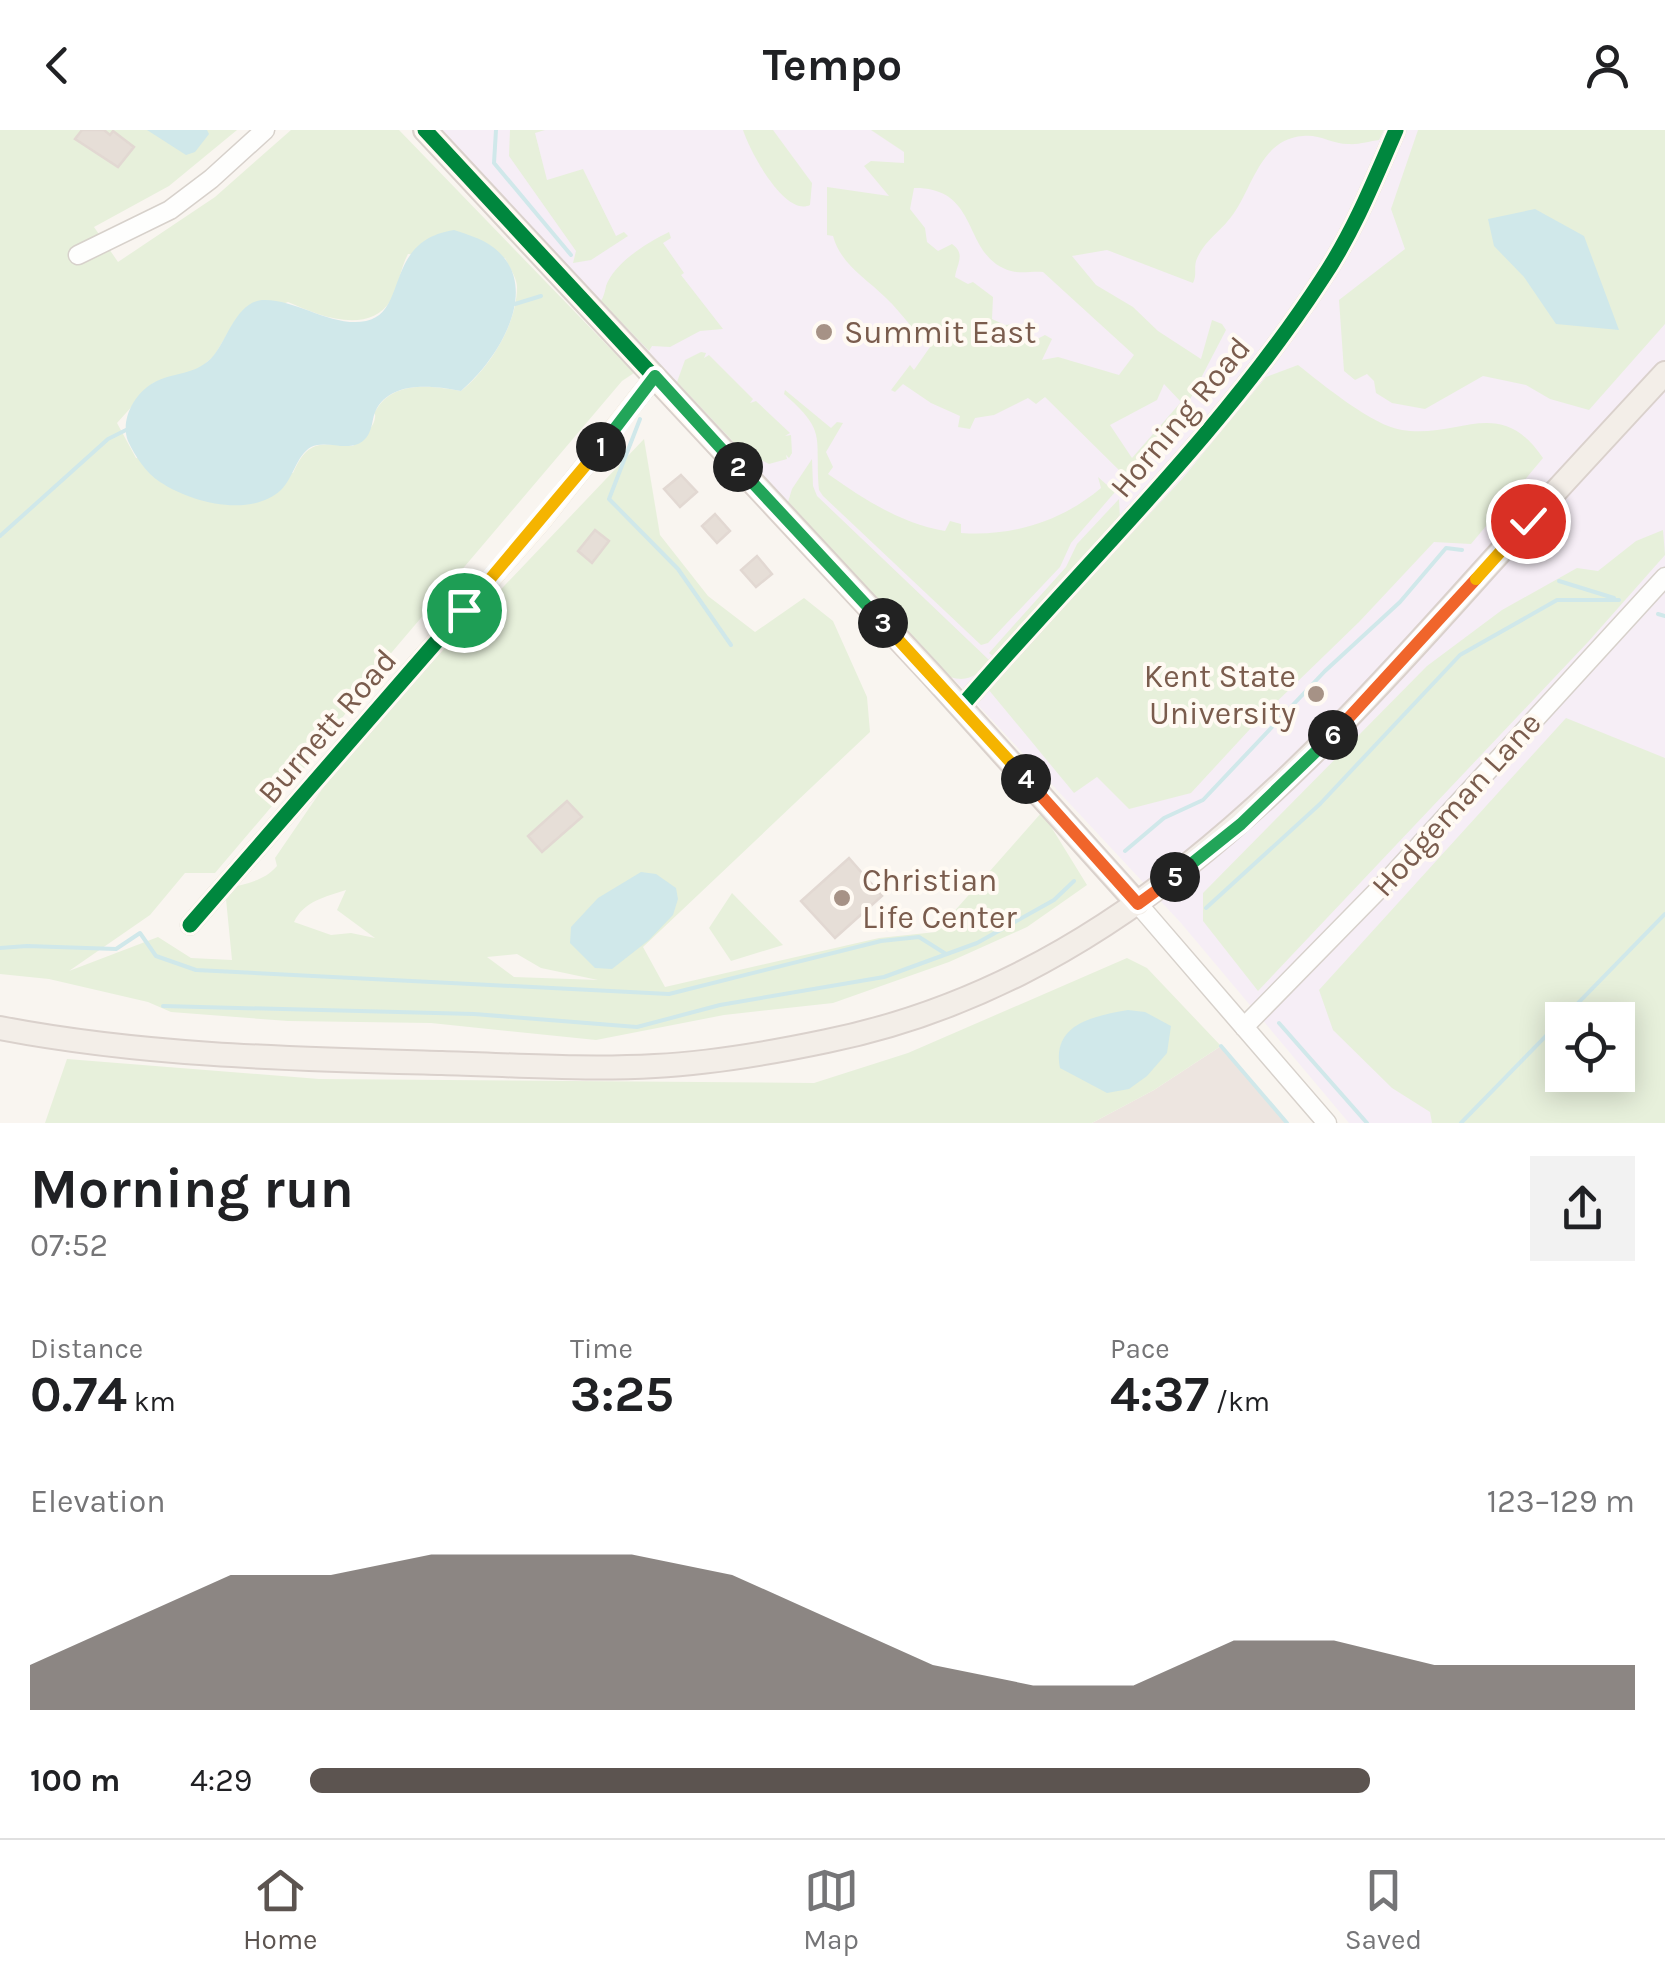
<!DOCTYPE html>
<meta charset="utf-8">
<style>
body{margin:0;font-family:Karla,sans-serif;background:#f2f2f2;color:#202124;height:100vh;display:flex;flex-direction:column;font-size:38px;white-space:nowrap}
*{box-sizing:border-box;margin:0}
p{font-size:32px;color:#757577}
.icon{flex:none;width:55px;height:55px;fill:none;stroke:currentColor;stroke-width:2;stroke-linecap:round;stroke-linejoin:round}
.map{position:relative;height:993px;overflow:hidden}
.sheet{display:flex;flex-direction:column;background:#fff;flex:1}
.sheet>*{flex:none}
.fabs{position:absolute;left:1545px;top:872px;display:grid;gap:20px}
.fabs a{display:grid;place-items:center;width:90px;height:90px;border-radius:0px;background:#fff;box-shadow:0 5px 25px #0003;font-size:50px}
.pin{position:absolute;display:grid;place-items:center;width:85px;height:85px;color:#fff;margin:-42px;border:5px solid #fff;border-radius:50%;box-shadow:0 2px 10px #0007}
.km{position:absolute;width:50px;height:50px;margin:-25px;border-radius:50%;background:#222;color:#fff;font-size:28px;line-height:50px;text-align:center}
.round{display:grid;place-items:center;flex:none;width:105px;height:105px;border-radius:0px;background:#f2f2f2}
.overview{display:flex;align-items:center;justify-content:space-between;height:170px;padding:0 30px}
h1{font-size:55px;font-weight:700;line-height:75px}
.metrics{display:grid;grid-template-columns:repeat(3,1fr);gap:15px;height:170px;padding:10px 30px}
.metrics div{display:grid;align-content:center}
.metrics b{font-size:50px;font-weight:700}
.metrics small{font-size:28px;font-weight:400}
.metrics p{font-size:28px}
.chart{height:280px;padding:20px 30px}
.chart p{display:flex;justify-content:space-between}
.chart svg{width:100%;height:180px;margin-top:10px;fill:#5c5450;opacity:.7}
ul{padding:0 30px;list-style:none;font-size:32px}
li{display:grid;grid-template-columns:160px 120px 1fr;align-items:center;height:75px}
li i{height:25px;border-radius:12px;background:#5c5450}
header{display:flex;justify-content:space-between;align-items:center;height:130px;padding:0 30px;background:#fff;font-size:45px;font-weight:700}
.tab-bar{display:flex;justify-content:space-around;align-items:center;height:140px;border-top:2px solid #e0e0e0;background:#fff;font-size:28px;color:#757577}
.tab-bar a{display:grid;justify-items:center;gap:5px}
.tab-bar .on{color:#5c5450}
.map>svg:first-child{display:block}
.industrial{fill:#ede5e0}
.education{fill:#f6eef6;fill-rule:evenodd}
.green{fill:#e7f0db;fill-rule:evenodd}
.water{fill:#d0e8ea}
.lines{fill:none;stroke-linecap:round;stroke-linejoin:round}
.stream{stroke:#d0e8ea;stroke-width:4}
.building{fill:#e6ded7;stroke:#e2d8d2;stroke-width:2.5}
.minor-casing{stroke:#d7d1cb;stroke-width:21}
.major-casing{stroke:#dad1cc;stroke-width:26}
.minor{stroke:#fefefd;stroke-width:18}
.major{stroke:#f3eee8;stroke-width:22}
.cycleway-casing{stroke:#fffaf3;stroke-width:21}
.cycleway{stroke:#00873e;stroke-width:15}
.split-1-casing{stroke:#fff;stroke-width:20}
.split-2-casing{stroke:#fff;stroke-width:20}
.split-3-casing{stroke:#fff;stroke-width:20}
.split-4-casing{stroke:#fff;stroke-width:20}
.split-5-casing{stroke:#fff;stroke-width:20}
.split-6-casing{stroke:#fff;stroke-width:20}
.split-7-casing{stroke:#fff;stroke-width:20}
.split-8-casing{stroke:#fff;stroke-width:20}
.split-1{stroke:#f5b400;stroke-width:12}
.split-2{stroke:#22a559;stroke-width:12}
.split-3{stroke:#22a559;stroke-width:12}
.split-4{stroke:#f5b400;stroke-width:12}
.split-5{stroke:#f0652b;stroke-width:12}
.split-6{stroke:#22a559;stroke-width:12}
.split-7{stroke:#f0652b;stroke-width:12}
.split-8{stroke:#f5b400;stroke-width:12}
.poi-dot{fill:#a69286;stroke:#fffaf3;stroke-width:4}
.labels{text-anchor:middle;stroke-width:8;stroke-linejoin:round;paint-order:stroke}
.poi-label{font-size:32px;fill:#7a5c4d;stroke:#fffaf3;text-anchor:start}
.street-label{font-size:32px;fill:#7a5c4d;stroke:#fffaf3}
</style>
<header><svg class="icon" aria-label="back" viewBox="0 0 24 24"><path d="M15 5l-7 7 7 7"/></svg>Tempo<svg class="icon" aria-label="person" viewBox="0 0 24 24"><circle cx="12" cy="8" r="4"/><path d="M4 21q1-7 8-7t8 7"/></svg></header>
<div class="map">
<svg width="1665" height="993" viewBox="0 0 1665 993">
<rect width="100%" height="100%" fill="#f9f5f0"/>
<path class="industrial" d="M1221,916L1287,993H1092L1154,960Z"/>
<path class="education" d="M442,0H1665V993H1349L1181,793ZM1562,890H1618V945H1562Z"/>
<g class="green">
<path d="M0,0H237L169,56L94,97L118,132L215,67L291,0H399L634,243L622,251L381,535L312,629L215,743H185L150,785L69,841L158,807L191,828L232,830L225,759C246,753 263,752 277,736L275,728L351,617L644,309L660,405L708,466L755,502L804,468L833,491L867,567L870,602L643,817L665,857L879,808L936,802L1042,682L1087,755L1027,797L949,832L833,873L724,885L596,910L431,893L288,891L171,882L148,872L49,849L0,844ZM408,124L505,128C509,137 517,148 517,157C517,195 489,238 461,261C435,256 396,250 378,277C370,289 378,278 374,292C371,300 360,309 353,316C320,314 308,309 293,343L136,328L117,293L153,253L199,239L214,226L235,191L288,172C319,186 369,206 391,170C399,156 400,139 408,124ZM346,760L337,780L375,808L351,803L331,805L294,792C304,771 325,767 346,760ZM517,824L541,838L598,850L514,847L487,827Z"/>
<path d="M510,0H545L535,3L547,50L583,39L616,106L624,102L628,106L591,130L573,133L576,121L509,26Z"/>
<path d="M743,0H773L812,53L810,75C785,87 750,22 743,0Z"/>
<path d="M871,0H1384L1379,10C1370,11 1358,15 1348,14C1333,14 1319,4 1303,6C1261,9 1253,56 1234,83C1223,100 1203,111 1196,131C1194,139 1197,145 1193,153L1107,120L1072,126L1096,155L1133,177L1158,201L1201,229L1212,190L1222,194L1226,200L1188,273L1127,348L1045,267L1036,274L1028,268L994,285L975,288L970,299L958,297L960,286L931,273L903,254L895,262L891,260L910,235L914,240L930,217C914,202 902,183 886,168C866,148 841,135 833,106L827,105V57L889,66L864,36L871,31L904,33V22ZM914,58C982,57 961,127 1011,141C1020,144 1033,141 1043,142L1134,225L1119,245L1058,227L1042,230L1052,209L1045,205L1033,211L1016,194L1005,195L992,189L993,167L973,152L968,154L955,147C957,133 966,124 952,114L938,121L927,112L925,98L910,79ZM1164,254L1181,272L1132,328L1110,295L1157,270Z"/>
<path d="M1418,0H1665V194L1589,280L1550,269L1526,255L1483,246L1425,279L1392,273L1376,263L1374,251L1367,244L1355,250L1344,241L1339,170L1405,119L1391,79Z"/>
<path d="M669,102L671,108L663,113L684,143L681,145L723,199L700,201L670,217L652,216L649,221L601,171C604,166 605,161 606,156C614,133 648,112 669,102Z"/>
<path d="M701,222L706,223L704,228L709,225L753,269L750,273L756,271L790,303L785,306L791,305L792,323L789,328L786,325L787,329L769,334L761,330L754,334L677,252L685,230Z"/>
<path d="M1298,235C1322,254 1373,296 1402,300C1460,309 1500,264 1543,328L1471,414L1434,412L1359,492L1263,585L1191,663L1129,679L1097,647L1074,663L988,559L1182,349L1266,247Z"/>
<path d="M785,260L831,298L837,292L843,293L826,322L833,337L828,344C865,370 900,393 945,401L950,391L961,394V403C1012,407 1062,391 1101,358L1098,347L1115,362L1071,413L1060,437L988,513L981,515L823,366L819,360C814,307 829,303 784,264Z"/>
<path d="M812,329L813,356L817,366L990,531C978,544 969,553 950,547L788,372L792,359Z"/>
<path d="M1119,369L1120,389L994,527L989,523L1066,437L1077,414Z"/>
<path d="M1663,400L1665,425L1588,512L1258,861L1203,791V763L1427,536L1502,480L1577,438L1598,441L1636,411Z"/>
<path d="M1566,588L1665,628V993H1432L1430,982L1392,958L1333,900L1319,860ZM1562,890H1618V945H1562Z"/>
<path d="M732,763L783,815L731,831L709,798Z"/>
<path d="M1127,828L1147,838L1221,916L1154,960L1092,993H45L67,929L319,949L814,953L908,923Z"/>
</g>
<g class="water">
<path d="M147,0H207L209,4L195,22L186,25Z"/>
<path d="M1535,79L1584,106L1619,200L1556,194L1524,147L1494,116L1488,89Z"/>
<path d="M454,100C466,104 480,108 490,115C546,153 499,229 461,261C435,256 394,250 377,278C371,288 374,302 363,311C348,323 327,309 311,317C296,326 294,347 281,360C250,388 192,373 160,352C146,343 135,326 128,311C120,290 134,264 153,253C174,241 197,246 214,225C227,209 237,172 262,170C295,168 332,198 366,191C409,182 383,111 454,100Z"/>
<path d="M641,742L656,744L676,758L678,769L673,785L649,810L612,839L595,838L570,813L571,797L598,768Z"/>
<path d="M1128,880L1145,882L1171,896L1167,923L1147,946L1129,959L1107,963L1060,938C1051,894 1094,886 1128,880Z"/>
</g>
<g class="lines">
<g class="stream">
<path d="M496,0L494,33L571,125"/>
<path d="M515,174L541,166"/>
<path d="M640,289L609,369L678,439L731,515"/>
<path d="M0,406L108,309L126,300"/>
<path d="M1559,451L1614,468"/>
<path d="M1658,484L1665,486"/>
<path d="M1125,721L1164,688L1203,670L1325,541L1400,472L1446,418L1462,420"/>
<path d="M1206,778L1320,674L1460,525L1557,470H1619"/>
<path d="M0,818L27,816L116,819L140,803L156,826L196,840L669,864L881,811L919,807L946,824"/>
<path d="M163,876L474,884L637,897L720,875L884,847L977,813L1054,770L1074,751"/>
<path d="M1279,893L1367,993"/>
<path d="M1221,916L1287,993"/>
<path d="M1461,993L1665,784"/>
</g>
</g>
<g class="building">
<path d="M82,0H104L110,5L113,1L134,17L118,37L75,9Z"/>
<path d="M681,345L697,362L680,377L664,359Z"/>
<path d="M715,384L730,401L717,413L702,396Z"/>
<path d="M595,400L609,411L592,433L578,421Z"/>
<path d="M757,426L772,444L756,457L741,440Z"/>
<path d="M567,671L582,687L542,722L528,706Z"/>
<path d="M849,728L882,766L835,808L801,771Z"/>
</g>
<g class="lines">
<g class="minor-casing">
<g id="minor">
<path d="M78,125L170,80L211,49L265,0"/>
<path d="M961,577C1082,436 1220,306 1322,149C1353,103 1374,51 1396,0"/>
<path d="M1138,774L1327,993"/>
<path d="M190,795L543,389L655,246"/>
<path d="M1244,897L1386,752L1665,447"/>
</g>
</g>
<g class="major-casing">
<g id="major">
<path d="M425,0L931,544L1138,774"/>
<path d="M0,898C145,926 295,929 442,933C513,935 584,940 655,936C713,933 770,923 827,911C1106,854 1294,652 1475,450C1538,380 1601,312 1665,243"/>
</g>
</g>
<use href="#minor" class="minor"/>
<use href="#major" class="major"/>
<g class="cycleway-casing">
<g id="cycleway">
<path d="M425,0L941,556"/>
<path d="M961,577C1082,436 1220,306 1322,149C1353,103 1374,51 1396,0"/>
<path d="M190,795L543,389L655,246"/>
</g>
</g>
<use href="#cycleway" class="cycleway"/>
</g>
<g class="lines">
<g class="split-1-casing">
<path id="split-1" d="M464,480L601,317"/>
</g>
<g class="split-2-casing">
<path id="split-2" d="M601,317L655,246L738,337"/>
</g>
<g class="split-3-casing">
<path id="split-3" d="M738,337L883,493"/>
</g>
<g class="split-4-casing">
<path id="split-4" d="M883,493L1026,649"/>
</g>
<g class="split-5-casing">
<path id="split-5" d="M1026,649L1138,774L1175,747"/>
</g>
<g class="split-6-casing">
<path id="split-6" d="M1175,747L1241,694L1333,605"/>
</g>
<g class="split-7-casing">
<path id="split-7" d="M1333,605L1476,449"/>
</g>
<g class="split-8-casing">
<path id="split-8" d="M1476,449L1528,391"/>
</g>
<use href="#split-1" class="split-1"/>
<use href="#split-2" class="split-2"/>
<use href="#split-3" class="split-3"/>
<use href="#split-4" class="split-4"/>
<use href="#split-5" class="split-5"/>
<use href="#split-6" class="split-6"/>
<use href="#split-7" class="split-7"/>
<use href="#split-8" class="split-8"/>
</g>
<g class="poi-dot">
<circle cx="824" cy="202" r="10"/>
<circle cx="1316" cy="564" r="10"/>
<circle cx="842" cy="768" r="10"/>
</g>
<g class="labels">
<g class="poi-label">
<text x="844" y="213">Summit East</text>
<text x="1296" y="557" text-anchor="end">Kent State<tspan x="1296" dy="37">University</tspan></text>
<text x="862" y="761">Christian<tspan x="862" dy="37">Life Center</tspan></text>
</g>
<g class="street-label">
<text transform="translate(1180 287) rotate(-50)" y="11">Horning Road</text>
<text transform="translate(327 596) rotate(-49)" y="11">Burnett Road</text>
<text transform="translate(1456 674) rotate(-48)" y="11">Hodgeman Lane</text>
</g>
</g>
</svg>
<div class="fabs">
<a><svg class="icon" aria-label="locate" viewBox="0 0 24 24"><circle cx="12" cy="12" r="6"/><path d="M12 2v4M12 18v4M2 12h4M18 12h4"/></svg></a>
</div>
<div class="pin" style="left:464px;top:480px;background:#1e9e55"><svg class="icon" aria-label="arrive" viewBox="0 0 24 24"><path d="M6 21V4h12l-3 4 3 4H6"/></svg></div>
<div class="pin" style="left:1528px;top:391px;background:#d93025"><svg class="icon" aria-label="check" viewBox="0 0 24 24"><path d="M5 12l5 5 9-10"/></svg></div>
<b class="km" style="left:601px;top:317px">1</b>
<b class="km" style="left:738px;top:337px">2</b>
<b class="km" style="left:883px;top:493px">3</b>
<b class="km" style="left:1026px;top:649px">4</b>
<b class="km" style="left:1175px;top:747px">5</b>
<b class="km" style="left:1333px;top:605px">6</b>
</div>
<section class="sheet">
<div class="overview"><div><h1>Morning run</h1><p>07:52</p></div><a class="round"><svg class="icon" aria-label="share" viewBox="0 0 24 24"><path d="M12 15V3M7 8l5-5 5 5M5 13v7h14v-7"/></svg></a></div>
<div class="metrics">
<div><p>Distance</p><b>0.74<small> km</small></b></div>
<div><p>Time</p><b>3:25</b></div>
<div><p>Pace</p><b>4:37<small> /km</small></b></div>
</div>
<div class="chart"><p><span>Elevation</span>123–129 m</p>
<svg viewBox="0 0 160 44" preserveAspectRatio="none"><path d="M0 44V33L10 22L20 11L30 11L40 6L50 6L60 6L70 11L80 22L90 33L100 38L110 38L120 27L130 27L140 33L150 33L160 33V44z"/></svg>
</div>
<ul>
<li><b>100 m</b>4:29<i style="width:80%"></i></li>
</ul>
</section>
<nav class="tab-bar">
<a class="on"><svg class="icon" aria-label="home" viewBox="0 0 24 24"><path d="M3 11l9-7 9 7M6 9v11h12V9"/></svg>Home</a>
<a><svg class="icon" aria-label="map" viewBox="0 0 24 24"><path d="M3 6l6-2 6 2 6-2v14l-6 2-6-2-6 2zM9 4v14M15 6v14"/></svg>Map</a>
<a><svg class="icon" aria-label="saved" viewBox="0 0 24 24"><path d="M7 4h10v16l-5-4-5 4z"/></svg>Saved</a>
</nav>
